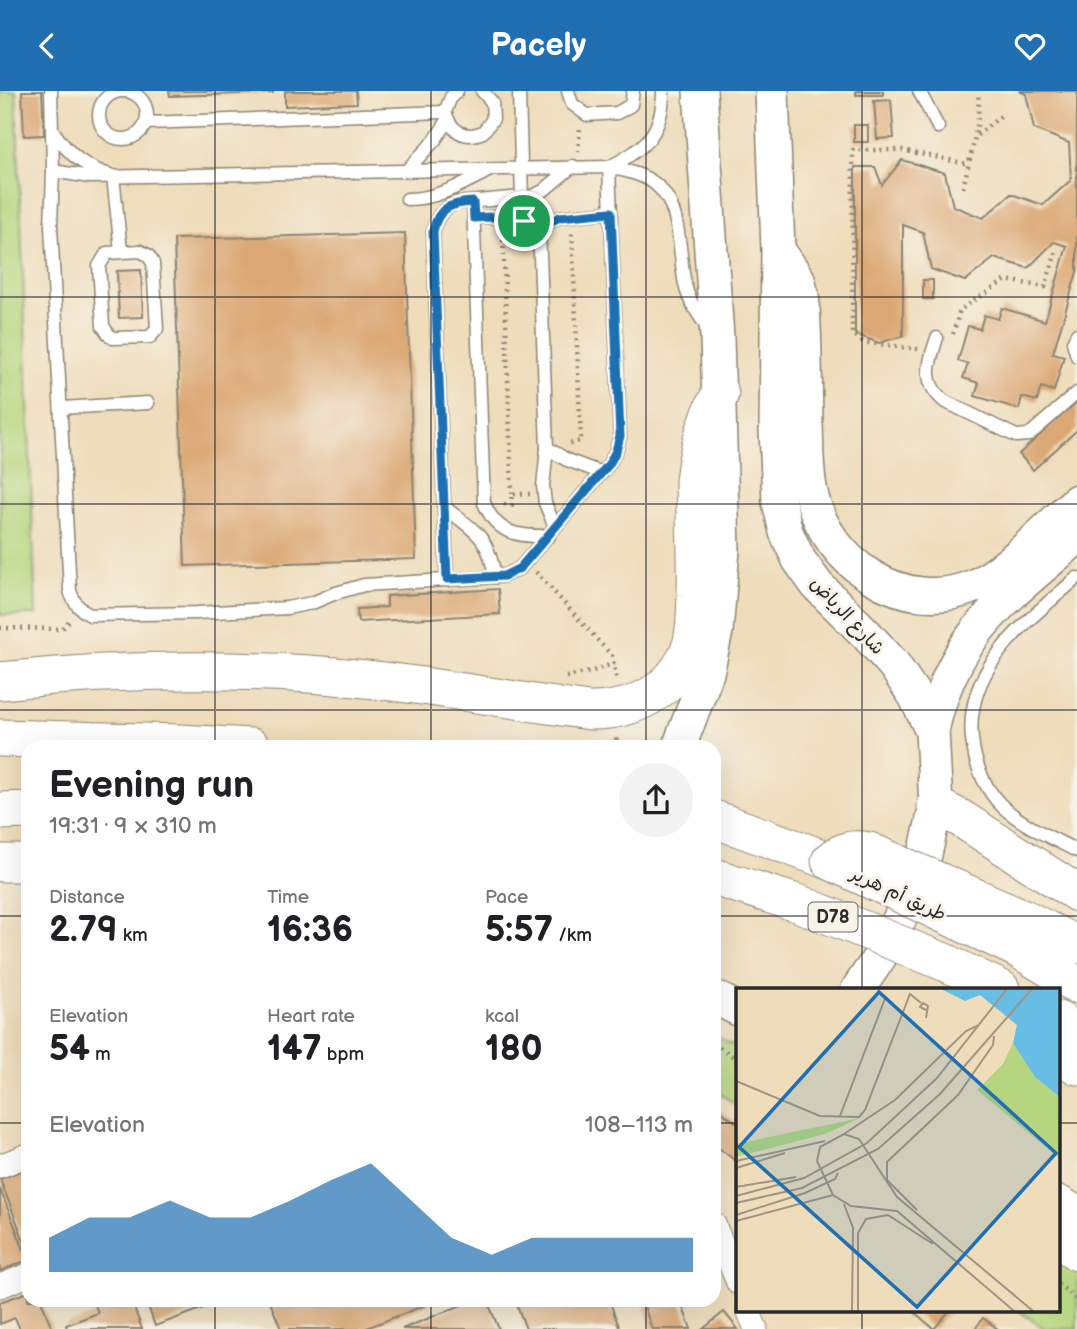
<!DOCTYPE html>
<meta charset="utf-8">
<style>
body{margin:0;font-family:"Balsamiq Sans","Playpen Sans Arabic",sans-serif;background:#f2f2f2;color:#202124;height:100vh;display:flex;flex-direction:column;font-size:26px;white-space:nowrap}
*{box-sizing:border-box;margin:0}
p{font-size:23px;color:#757577}
.icon{flex:none;width:38px;height:38px;fill:none;stroke:currentColor;stroke-width:2;stroke-linecap:round;stroke-linejoin:round}
.map{position:relative;flex:1;overflow:hidden}
.panel{position:absolute;left:21px;top:649px;width:700px;height:567px;display:flex;flex-direction:column;background:#fff;border-radius:21px;box-shadow:0 7px 28px #0002}
.panel>*{flex:none}
.pin{position:absolute;display:grid;place-items:center;width:60px;height:60px;color:#fff;margin:-30px;border:4px solid #fff;border-radius:50%;box-shadow:0 2px 7px #0007}
.round{display:grid;place-items:center;flex:none;width:74px;height:74px;border-radius:37px;background:#f2f2f2}
.summary{display:flex;align-items:center;justify-content:space-between;height:119px;padding:0 28px}
h1{font-size:38px;font-weight:800;line-height:52px}
.metrics{display:grid;grid-template-columns:repeat(3,1fr);gap:10px;height:119px;padding:7px 28px}
.metrics div{display:grid;align-content:center}
.metrics b{font-size:35px;font-weight:800}
.metrics small{font-size:19px;font-weight:400}
.metrics p{font-size:19px}
.chart{height:196px;padding:14px 28px}
.chart p{display:flex;justify-content:space-between}
.chart svg{width:100%;height:126px;margin-top:7px;fill:#1f6fb2;opacity:.7}
header{display:flex;justify-content:space-between;align-items:center;height:91px;padding:0 28px;background:#1f6fb2;color:#fff;font-size:32px;font-weight:800}
.map>svg:first-child{display:block}
.green{fill:#b5d67e;stroke:#708054;stroke-width:2}
.building{fill:#dba875}
.lines{fill:none;stroke-linecap:round;stroke-linejoin:round}
.lane-casing{stroke:#8c8472;stroke-width:15}
.street-casing{stroke:#8c8472;stroke-width:25}
.secondary-casing{stroke:#8c8472;stroke-width:36}
.primary-casing{stroke:#8c8472;stroke-width:39}
.path{stroke:#8c8472;stroke-width:4.5;stroke-dasharray:2 5;stroke-linecap:butt}
.lane{stroke:#fff;stroke-width:12}
.street{stroke:#fff;stroke-width:23}
.secondary{stroke:#fff;stroke-width:33}
.primary{stroke:#fff;stroke-width:37}
.primary-bridge-casing{stroke:#8c8472;stroke-width:39;stroke-linecap:butt}
.primary-bridge{stroke:#fff;stroke-width:37}
.route-casing{stroke:#fff;stroke-width:14}
.route{stroke:#1f6fb2;stroke-width:9}
.grid{fill:none;stroke:#2b2b2b;stroke-width:2;stroke-opacity:0.55}
.labels{text-anchor:middle;stroke-width:6;stroke-linejoin:round;paint-order:stroke}
.shield{fill:#f7f3e8;stroke:#686764;stroke-width:2}
.shield-label{font-size:18px;font-weight:bold;fill:#2b2b2b}
.street-label{font-size:19px;fill:#2b2b2b;stroke:#f7f3e8}
.inset-road{fill:none;stroke:#a09581;stroke-width:2}
.view{fill:#1f6fb2;fill-opacity:0.15;stroke:#1f6fb2;stroke-width:3.5}
.inset-edge{fill:none;stroke:#2b2b2b;stroke-width:3.5}
</style>
<header><svg class="icon" aria-label="back" viewBox="0 0 24 24"><path d="M15 5l-7 7 7 7"/></svg>Pacely<svg class="icon" aria-label="heart" viewBox="0 0 24 24"><path d="M12 20l-8-8c-3-5 5-10 8-4 3-6 11-1 8 4z"/></svg></header>
<div class="map">
<svg width="1077" height="1238" viewBox="0 0 1077 1238">
<rect width="100%" height="100%" fill="#f7f3e8"/>
<filter id="ink" filterUnits="userSpaceOnUse"><feTurbulence type="fractalNoise" baseFrequency=".0143" numOctaves="2"/><feDisplacementMap in="SourceGraphic" scale="14" xChannelSelector="R" yChannelSelector="G"/><feConvolveMatrix kernelMatrix="1 2 1 2 8 2 1 2 1" color-interpolation-filters="sRGB"/></filter>
<filter id="wash" filterUnits="userSpaceOnUse"><feTurbulence type="fractalNoise" baseFrequency=".00686" numOctaves="4" result="noise"/><feDisplacementMap in="SourceGraphic" scale="28" xChannelSelector="R" yChannelSelector="G"/><feGaussianBlur stdDeviation="1.57" result="paint"/><feColorMatrix in="noise" values="0 0 0 0 0 0 0 0 0 0 0 0 0 0 0 0 0 1.4 0 .05"/><feComposite in="paint" operator="in"/></filter>
<g filter="url(#wash)">
<rect width="100%" height="100%" fill="#eedcba"/>
<g class="green">
<path d="M0,0H16L36,524H0Z"/>
<path d="M714,944L737,957V1015L714,998Z"/>
<path d="M1058,1163L1077,1179V1238H1045L1018,1219H1058Z"/>
</g>
<g id="blocks">
<g class="building">
<path d="M22,0H42L44,44L24,45Z"/>
<path d="M169,0H273V2L170,5Z"/>
<path d="M285,0H356L357,12L285,15Z"/>
<rect x="856" y="0" width="27" height="4"/>
<path d="M1019,0H1077V181L1053,262L1064,265L1054,300L1041,296L1037,310L1022,306L1019,318L975,305L979,292L963,287L968,273L958,270L968,235L980,238L984,224L998,228L1002,217L1045,230L1067,155L1054,151L1028,177L994,167L965,190L931,178L923,141L903,134V245L879,252L855,243V76H875L882,94L902,69L945,82L953,115L983,127L1011,103L1043,114L1071,89L1069,52L1034,38L1026,3Z"/>
<path d="M891,9L894,47L877,48L874,10Z"/>
<rect x="854" y="34" width="14" height="17"/>
<path d="M405,142L416,468L185,475L174,148Z"/>
<path d="M141,179L143,226L119,227L117,180Z"/>
<rect x="923" y="189" width="10" height="19"/>
<path d="M1077,310V339L1033,379L1019,363Z"/>
<path d="M498,498L500,523L358,531L357,518L387,516V505Z"/>
<path d="M718,1018L738,1033V1072L714,1053V1023Z"/>
<path d="M28,1077V1160L0,1088Z"/>
<path d="M0,1098L28,1169L0,1180Z"/>
<path d="M28,1201V1209H41L52,1238H20L15,1227L0,1233V1211Z"/>
<path d="M93,1209H131L142,1238H67L66,1234L98,1222Z"/>
<path d="M146,1209H217L218,1212L155,1235Z"/>
<path d="M274,1209H439L364,1238H281L270,1211Z"/>
<path d="M474,1209H487L499,1238H402Z"/>
<path d="M515,1209H609L620,1238H526Z"/>
<path d="M642,1209H680L691,1238H652Z"/>
<path d="M914,1219H950L934,1238L913,1220Z"/>
<path d="M724,1221L738,1238H703Z"/>
<path d="M983,1227L998,1238H975Z"/>
</g>
</g>
</g>
<g filter="url(#ink)">
<use href="#blocks" fill-opacity="0" stroke="#8c8472" stroke-width="2"/>
<g class="lines">
<g class="lane-casing">
<g id="lane">
<path d="M51,0L53,80L51,135L70,500C74,512 79,518 90,524L197,522L287,517L312,512L336,502L364,494L495,486L504,485L520,477L609,373L616,360L620,345L609,76"/>
<path d="M457,0L451,6L445,21C451,40 464,49 483,41L493,28L492,11L482,0"/>
<path d="M519,0L522,108"/>
<path d="M568,0L572,13L587,24L617,22L631,14L633,0"/>
<path d="M919,0L938,36"/>
<circle cx="123" cy="24" r="24"/>
<path d="M146,32L445,21"/>
<path d="M53,40C69,64 85,77 113,85L121,160"/>
<path d="M609,76C645,58 663,42 663,0"/>
<path d="M407,79L435,49L448,29"/>
<path d="M53,80L90,86L609,76C624,80 641,82 654,92C683,114 678,161 685,193C688,209 698,223 707,236"/>
<path d="M407,108C438,108 463,93 490,79"/>
<path d="M473,111L484,412C497,443 517,446 549,445"/>
<path d="M474,127L507,125L539,136L560,126L611,121"/>
<path d="M539,136L547,357L543,395L545,412L555,436"/>
<path d="M140,160L148,164L153,172L157,238L150,246L113,247L109,244L103,235L99,175L107,162Z"/>
<path d="M1077,243L1073,251L1077,265"/>
<path d="M937,247C929,271 921,291 944,310L1016,345L1029,344L1077,302"/>
<path d="M61,317L148,312"/>
<path d="M547,357L567,369L602,382"/>
<path d="M444,416C476,441 488,444 495,486"/>
<path d="M1077,487C1026,531 960,579 973,655C976,677 987,701 1003,716C1024,735 1052,747 1077,760"/>
<path d="M447,488L433,141C436,126 442,118 456,112L533,105L543,100L573,75"/>
</g>
</g>
<g class="street-casing">
<g id="street">
<path d="M0,1075L28,1064"/>
<path d="M714,1133L738,1192"/>
<path d="M0,1195L28,1184"/>
<path d="M748,1219L756,1238"/>
</g>
</g>
<g class="secondary-casing">
<g id="secondary">
<path d="M772,0L778,159L776,338L779,411L786,441L799,469L817,494L867,544L894,574L915,605L932,640L936,715L923,772L913,802L879,867L858,898"/>
<path d="M781,163L798,188L802,204C806,247 805,290 806,333C807,355 806,380 811,402C826,472 904,525 974,495C1005,482 1050,434 1077,410"/>
<path d="M932,640C953,541 1006,508 1077,446"/>
<path d="M679,656L707,582L716,540L723,459L717,246L700,0"/>
<path d="M714,906L738,918"/>
</g>
</g>
<g class="primary-casing">
<g id="primary">
<path d="M0,590C103,579 206,577 309,583C403,589 496,607 589,620C633,621 674,600 690,557C696,540 695,521 696,504C697,466 695,429 694,391C697,359 705,332 720,303"/>
<path d="M0,647L179,652L251,656"/>
<path d="M936,715L960,727L1077,802"/>
<path d="M0,720L28,719"/>
<path d="M714,728L830,770"/>
<path d="M0,772H28"/>
<path d="M1026,828L1077,854"/>
<path d="M1016,857L1077,894"/>
<path d="M949,873L1001,898"/>
<path d="M1058,929L1077,941"/>
<path d="M1058,962L1077,975"/>
<path d="M1058,1113L1077,1124"/>
<path d="M1058,1148L1077,1161"/>
</g>
</g>
<g class="path">
<path d="M977,44L1002,24"/>
<path d="M578,61L580,38"/>
<path d="M963,97C970,64 981,35 978,1"/>
<path d="M503,142L512,403"/>
<path d="M953,243L960,219L1006,189L1045,196L1057,158"/>
<path d="M918,258L863,251L852,242L853,59H902L968,73"/>
<path d="M570,352L581,350L572,139"/>
<path d="M504,413L512,414V403H530"/>
<path d="M536,481L612,565L617,590"/>
<path d="M0,537L62,538L70,529"/>
<path d="M566,586L590,581L615,572"/>
<path d="M615,656L617,644"/>
<path d="M714,952L738,969"/>
<path d="M1058,1193L1077,1208"/>
</g>
<use href="#lane" class="lane"/>
<use href="#street" class="street"/>
<use href="#secondary" class="secondary"/>
<use href="#primary" class="primary"/>
<g class="primary-bridge-casing">
<g id="primary-bridge">
<path d="M714,786L800,813L949,873"/>
<path d="M1016,857L830,770C843,759 852,757 869,760L1026,828"/>
</g>
</g>
<use href="#primary-bridge" class="primary-bridge"/>
</g>
</g>
<g class="lines" filter="url(#ink)">
<g class="route-casing">
<path id="route" d="M473,111L474,127L507,125L539,136L560,126L611,121L620,345L616,360L609,373L520,477L504,485L447,488L433,141C437,117 451,112 473,111Z"/>
</g>
<use href="#route" class="route"/>
</g>
<path class="grid" d="M215,0V656M431,0V656M646,0V656M862,0V898M0,206H1077M0,413H1077M0,619H1077M0,825H28M714,825H1077M0,1032H28M714,1032H738M1058,1032H1077M215,1209V1238M431,1209V1238M646,1209V1238M862,1219V1238"/>
<g class="labels">
<rect class="shield" x="808.5" y="811.5" width="49" height="29" rx="5"/>
<g class="shield-label">
<text x="833" y="832">D78</text>
</g>
<g class="street-label">
<text transform="translate(848 524) rotate(47)" y="7">شارع الرياض</text>
<text transform="translate(899 802) rotate(25)" y="7">طريق أم هرير</text>
</g>
</g>
<g transform="translate(736 897)">
<rect width="324" height="324" fill="#eedcba"/>
<path d="M277,55L300,89L324,109V171L241,102L267,76ZM124,130L89,146L0,169V156Z" fill="#b5d67e"/>
<path d="M205,1H324V109L299,89L277,55L281,37L244,7L229,13Z" fill="#68bde5"/>
<path class="inset-road" d="M190,22L184,19L187,15L192,18L190,30M0,93L84,128L123,129L129,122L174,6L185,15M104,128L150,8M108,146L159,112L230,43L243,37M0,173L89,153M0,180L49,165M0,199L60,189M0,208L68,190L131,155L201,90L271,1M0,215L66,200L142,161L204,106L296,1M108,216L117,240L116,323M181,222L151,192V174L222,107L257,57L258,48M0,227L69,205L99,191L102,185M0,233L97,207M122,323V245L130,231L152,227L197,256M278,323L161,223L115,218L97,207L81,173L84,159L108,146L123,151L161,209L297,323"/>
<path class="view" d="M143,4L320,165L181,319L3,159Z"/>
<rect width="324" height="324" class="inset-edge"/>
</g>
</svg>
<div class="pin" style="left:524px;top:130px;background:#1e9e55"><svg class="icon" aria-label="arrive" viewBox="0 0 24 24"><path d="M6 21V4h12l-3 4 3 4H6"/></svg></div>
<section class="panel">
<div class="summary"><div><h1>Evening run</h1><p>19:31 · 9 × 310 m</p></div><a class="round"><svg class="icon" aria-label="share" viewBox="0 0 24 24"><path d="M12 15V3M7 8l5-5 5 5M5 13v7h14v-7"/></svg></a></div>
<div class="metrics">
<div><p>Distance</p><b>2.79<small> km</small></b></div>
<div><p>Time</p><b>16:36</b></div>
<div><p>Pace</p><b>5:57<small> /km</small></b></div>
</div>
<div class="metrics">
<div><p>Elevation</p><b>54<small> m</small></b></div>
<div><p>Heart rate</p><b>147<small> bpm</small></b></div>
<div><p>kcal</p><b>180</b></div>
</div>
<div class="chart"><p><span>Elevation</span>108–113 m</p>
<svg viewBox="0 0 160 44" preserveAspectRatio="none"><path d="M0 44V32L10 25L20 25L30 19L40 25L50 25L60 19L70 12L80 6L90 19L100 32L110 38L120 32L130 32L140 32L150 32L160 32V44z"/></svg>
</div>
</section>
</div>
